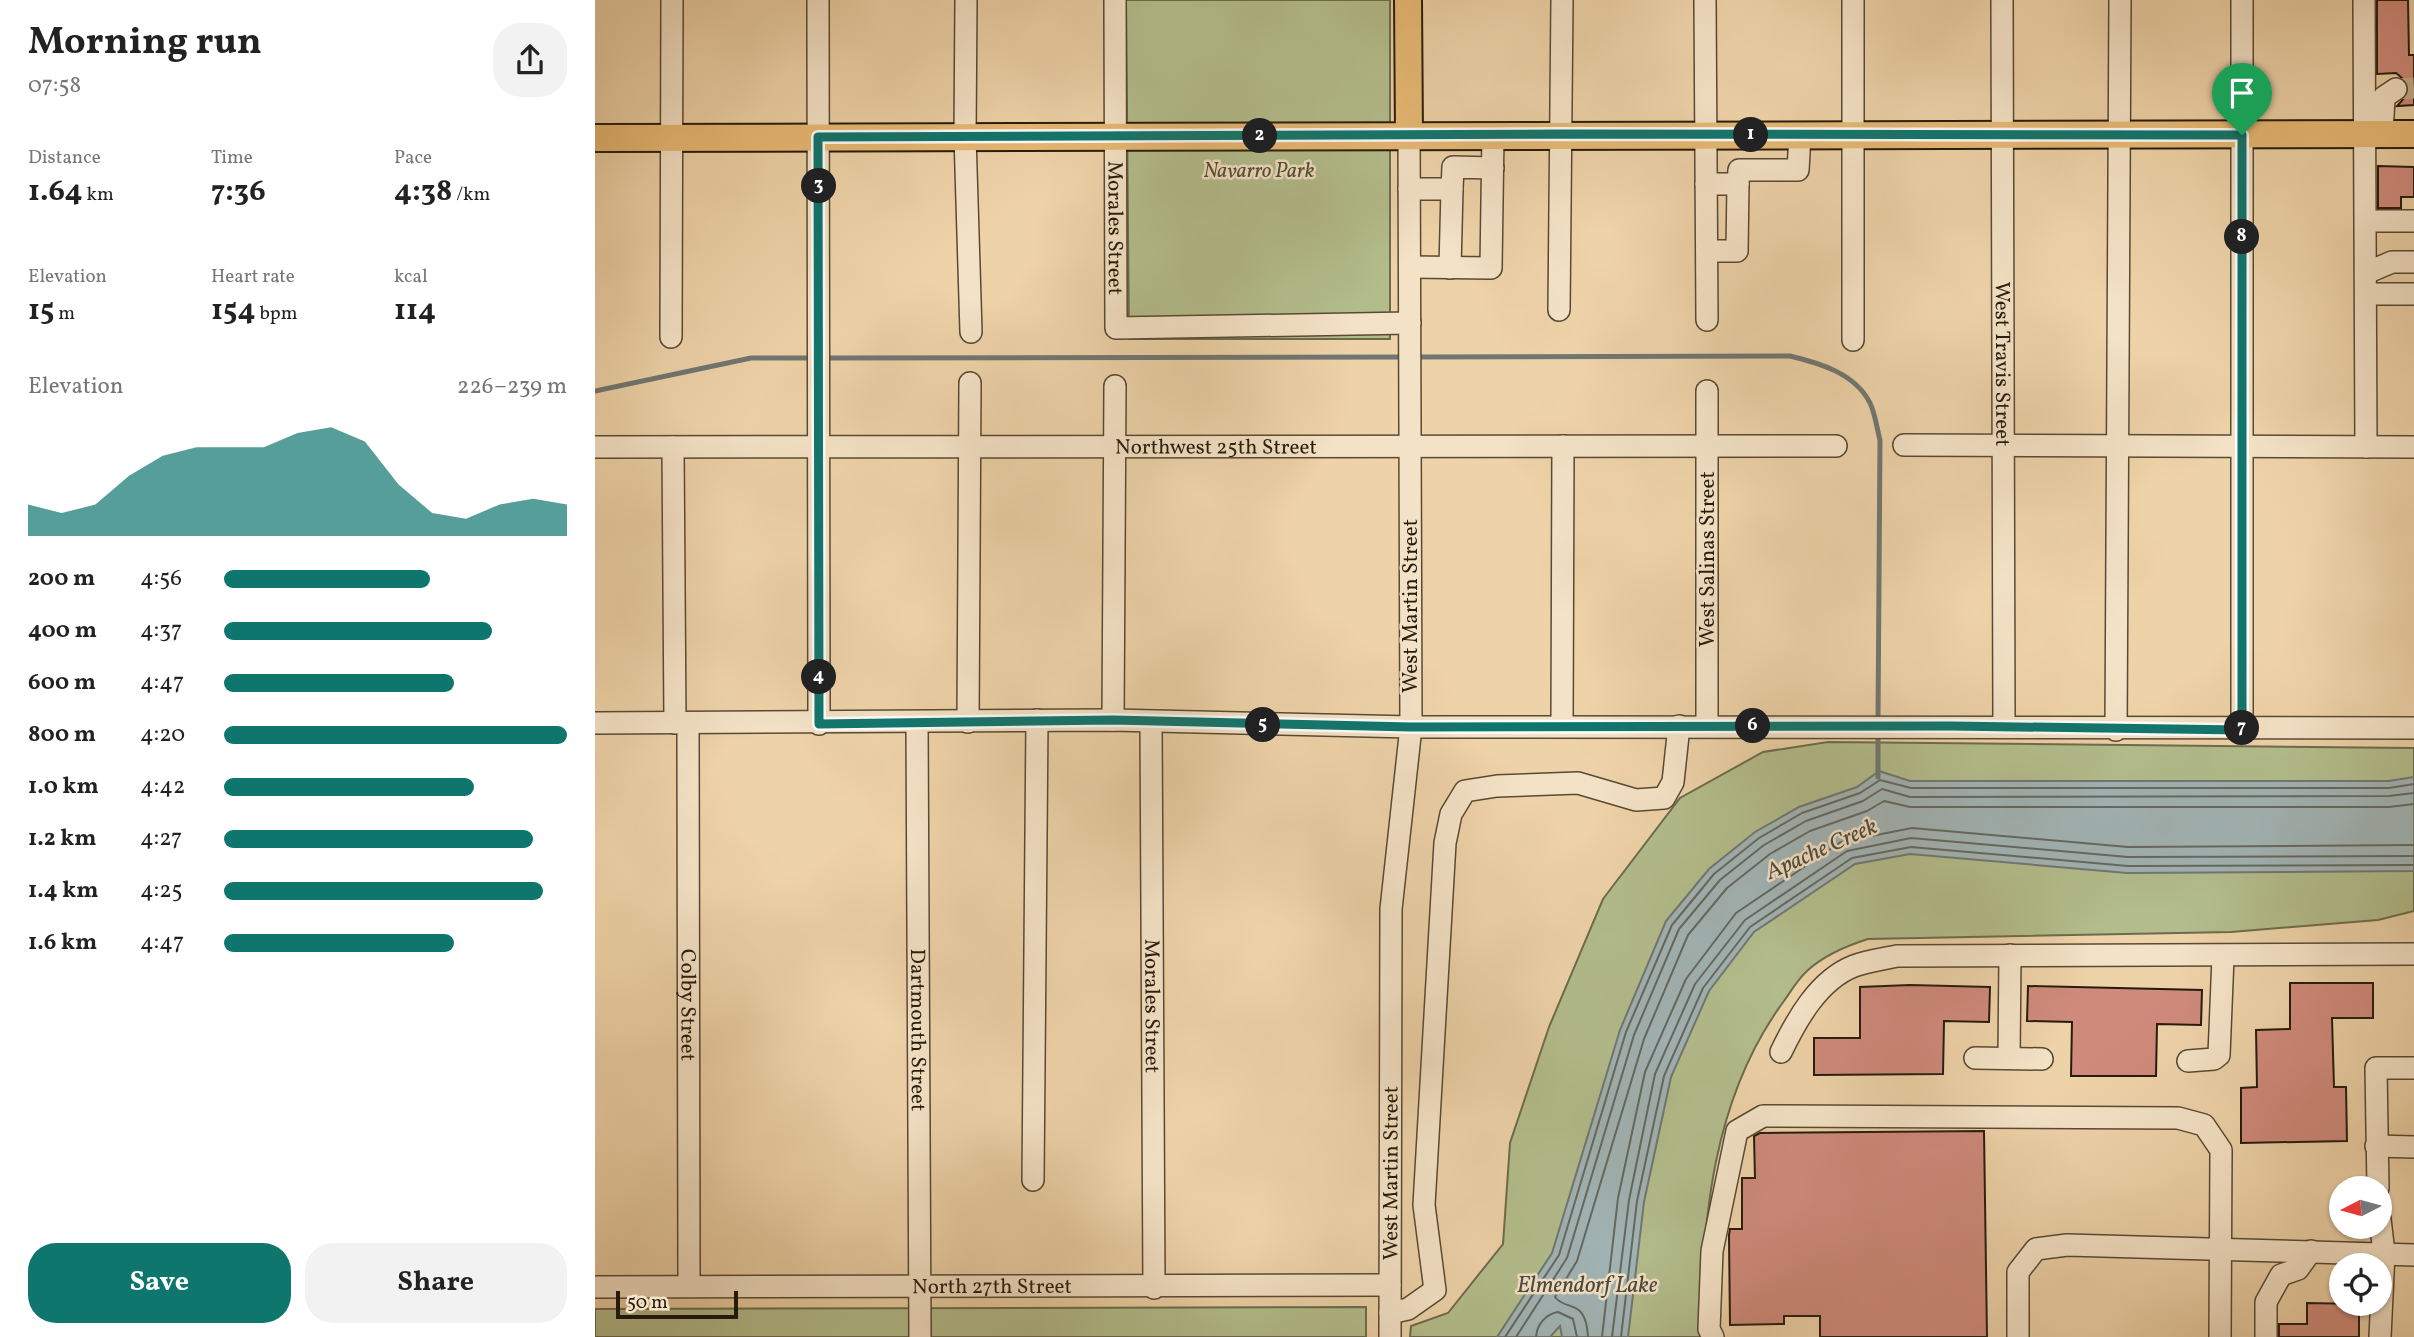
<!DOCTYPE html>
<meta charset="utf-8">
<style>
body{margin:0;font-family:Vollkorn,serif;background:#f2f2f2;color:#222;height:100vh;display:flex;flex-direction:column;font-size:26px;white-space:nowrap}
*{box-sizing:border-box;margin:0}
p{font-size:23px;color:#767676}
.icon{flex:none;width:38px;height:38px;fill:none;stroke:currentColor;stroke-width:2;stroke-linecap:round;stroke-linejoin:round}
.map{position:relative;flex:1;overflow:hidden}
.sheet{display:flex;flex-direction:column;background:#fff;width:595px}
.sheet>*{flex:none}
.needle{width:46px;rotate:264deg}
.buttons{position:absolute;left:1734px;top:1176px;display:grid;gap:14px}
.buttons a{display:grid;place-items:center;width:63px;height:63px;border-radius:50%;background:#fff;box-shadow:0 2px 5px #0004;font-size:35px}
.scale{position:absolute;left:21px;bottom:18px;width:122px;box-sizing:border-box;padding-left:7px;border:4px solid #261c0d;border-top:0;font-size:19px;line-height:24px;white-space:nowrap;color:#261c0d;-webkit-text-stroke:5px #f4e2c6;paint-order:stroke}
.pin{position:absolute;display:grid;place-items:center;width:60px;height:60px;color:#fff;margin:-72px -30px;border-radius:50% 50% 50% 0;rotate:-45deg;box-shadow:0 0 7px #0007}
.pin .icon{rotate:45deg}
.km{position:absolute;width:35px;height:35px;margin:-18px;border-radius:50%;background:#222;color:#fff;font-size:19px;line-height:35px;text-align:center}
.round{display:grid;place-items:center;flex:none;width:74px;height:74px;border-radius:28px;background:#f2f2f2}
.summary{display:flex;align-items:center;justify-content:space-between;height:119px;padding:0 28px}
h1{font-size:38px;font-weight:700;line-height:52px}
.figures{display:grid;grid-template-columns:repeat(3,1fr);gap:10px;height:119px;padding:7px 28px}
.figures div{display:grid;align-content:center}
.figures b{font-size:30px;font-weight:700}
.figures small{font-size:19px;font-weight:400}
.figures p{font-size:19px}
.chart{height:196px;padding:14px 28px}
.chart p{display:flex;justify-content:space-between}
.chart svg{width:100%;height:126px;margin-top:7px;fill:#0f766e;opacity:.7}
.cta{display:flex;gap:14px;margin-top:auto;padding:14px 28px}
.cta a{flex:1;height:80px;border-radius:28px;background:#0f766e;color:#fff;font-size:28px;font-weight:700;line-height:80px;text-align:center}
.cta a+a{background:#f2f2f2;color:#222}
ul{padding:0 28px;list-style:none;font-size:23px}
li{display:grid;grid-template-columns:112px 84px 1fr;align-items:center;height:52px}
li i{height:18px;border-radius:9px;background:#0f766e}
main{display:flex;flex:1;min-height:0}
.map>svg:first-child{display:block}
.green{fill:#b3bd8c;stroke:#6c6c4c;stroke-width:2}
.water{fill:#a1b4b5;stroke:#707772;stroke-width:2}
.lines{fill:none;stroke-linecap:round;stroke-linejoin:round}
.shore{stroke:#646861;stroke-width:2}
.stream{stroke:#707772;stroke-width:5}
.building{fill:#cf8a7b;stroke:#261c0d;stroke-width:2}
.minor-tunnel{stroke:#c6ae89;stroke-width:21;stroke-dasharray:21 10;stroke-linecap:butt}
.minor-casing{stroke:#584a34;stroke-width:24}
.major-casing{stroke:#261c0d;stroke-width:30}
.minor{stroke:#f4e2c6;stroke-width:21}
.major{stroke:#e7b974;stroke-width:26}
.route-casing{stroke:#fff;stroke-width:14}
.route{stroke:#0f766e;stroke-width:9}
.labels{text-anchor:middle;stroke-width:5;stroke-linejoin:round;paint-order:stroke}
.park-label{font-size:21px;font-style:italic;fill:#504c33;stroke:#f4e2c6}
.street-label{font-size:21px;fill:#261c0d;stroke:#f4e2c6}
.water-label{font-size:23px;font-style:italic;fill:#4b4a3f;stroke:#f4e2c6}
</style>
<main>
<section class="sheet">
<div class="summary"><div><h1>Morning run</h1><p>07:58</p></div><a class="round"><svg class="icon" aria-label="share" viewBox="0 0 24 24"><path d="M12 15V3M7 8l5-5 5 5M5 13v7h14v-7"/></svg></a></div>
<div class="figures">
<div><p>Distance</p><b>1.64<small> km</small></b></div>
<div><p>Time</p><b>7:36</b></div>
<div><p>Pace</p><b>4:38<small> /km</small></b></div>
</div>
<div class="figures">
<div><p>Elevation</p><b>15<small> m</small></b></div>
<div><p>Heart rate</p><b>154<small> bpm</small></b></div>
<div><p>kcal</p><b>114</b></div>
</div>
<div class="chart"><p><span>Elevation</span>226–239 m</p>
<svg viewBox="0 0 160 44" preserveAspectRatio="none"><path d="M0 44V33L10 36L20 33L30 23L40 16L50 13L60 13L70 13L80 8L90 6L100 11L110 26L120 36L130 38L140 33L150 31L160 33V44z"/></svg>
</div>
<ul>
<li><b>200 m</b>4:56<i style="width:60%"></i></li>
<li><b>400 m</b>4:37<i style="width:78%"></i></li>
<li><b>600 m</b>4:47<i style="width:67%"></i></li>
<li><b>800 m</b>4:20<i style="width:100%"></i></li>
<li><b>1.0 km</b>4:42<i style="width:73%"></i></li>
<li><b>1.2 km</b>4:27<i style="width:90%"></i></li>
<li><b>1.4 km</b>4:25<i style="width:93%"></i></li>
<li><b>1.6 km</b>4:47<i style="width:67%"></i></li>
</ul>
<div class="cta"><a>Save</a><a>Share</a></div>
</section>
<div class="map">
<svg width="1819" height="1337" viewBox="0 0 1819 1337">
<rect width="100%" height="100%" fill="#eed2a8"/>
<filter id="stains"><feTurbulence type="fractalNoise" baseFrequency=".00286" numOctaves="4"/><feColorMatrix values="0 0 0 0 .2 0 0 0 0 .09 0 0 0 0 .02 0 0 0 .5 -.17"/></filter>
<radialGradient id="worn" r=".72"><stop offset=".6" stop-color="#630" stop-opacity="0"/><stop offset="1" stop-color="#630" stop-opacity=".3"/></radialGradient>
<g class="green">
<path d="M531,0H795V339H534Z"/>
<path d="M1233,742L1819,748V911L1783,920L1636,932L1273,939C1251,946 1229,955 1212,971C1203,979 1196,991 1189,1001C1118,1097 1106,1221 1107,1337H815L816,1326L853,1313L908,1244L915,1143L954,1027L1008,899L1085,798L1168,752Z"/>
<path d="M771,1307V1337H0V1309Z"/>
</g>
<path class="water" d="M1284,771L1315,781H1794L1819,777V871L1532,873L1315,854L1260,864L1159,932L1114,991L1076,1077L1049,1202L1033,1337H967L965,1326L955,1337H902L957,1253L1025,1030L1071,921L1114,869L1160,832L1204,807L1262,787Z"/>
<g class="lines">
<g class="shore">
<path d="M910,1337L964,1255L1031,1032L1077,925L1119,874L1164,838L1207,813L1265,793L1285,780L1316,788H1794L1819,784"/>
<path d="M921,1337L972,1258L1039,1035L1084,929L1125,880L1169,845L1211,821L1268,801L1287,789L1315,797L1794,796L1819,793"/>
<path d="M941,1337C942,1324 951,1314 963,1312L978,1319L982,1337"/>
<path d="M993,1337C991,1297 971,1312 960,1297L982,1261L1049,1039L1093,935L1132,888L1175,854L1215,831L1272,811L1289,801L1315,807H1794L1819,804"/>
<path d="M1007,1337L1023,1198L1050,1072L1091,979L1141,913L1246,842L1317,828L1533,847L1819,845"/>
<path d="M1017,1337L1034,1200L1060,1074L1100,984L1150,920L1252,851L1316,838L1533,857L1819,856"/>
<path d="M1026,1337L1042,1201L1069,1076L1108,988L1155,927L1257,858L1316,847L1533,866L1819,865"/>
</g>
<g class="stream">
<path d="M819,357L1195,356C1224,363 1260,373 1275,403C1280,413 1282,429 1285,440L1283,721"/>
<path d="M227,358L809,357"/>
<path d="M0,391L156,358H217"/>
<path d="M1283,777V731"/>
</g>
</g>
<g class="building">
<path d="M1782,0H1813L1814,55H1819V105L1802,106L1813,94L1812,82L1807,78L1801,73L1782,74Z"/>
<path d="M1783,166L1819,167V197H1806V208H1783Z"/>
<path d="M1695,983H1778V1018H1737L1739,1087H1751L1752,1141L1646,1143V1088L1662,1087L1661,1030L1695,1029Z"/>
<path d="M1315,985L1395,987L1394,1022L1349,1021L1348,1074L1219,1075V1038H1265V987Z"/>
<path d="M1433,986L1607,990L1606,1025L1562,1024L1561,1076H1476L1477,1022L1432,1021Z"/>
<path d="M1389,1131L1392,1337H1225V1316H1189V1324L1135,1325L1134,1235L1135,1229H1147V1178H1160L1159,1136L1165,1133Z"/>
<path d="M1712,1303L1764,1304V1337H1684V1324H1712Z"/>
</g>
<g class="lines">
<path class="minor-tunnel" d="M1801,89L1819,88"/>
<g class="minor-casing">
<g id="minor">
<path d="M223,0L224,724"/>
<path d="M371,0L370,136L376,332"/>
<path id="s1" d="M520,0L521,328L815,323"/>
<path d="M1110,0L1112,320"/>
<path id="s2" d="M1407,0L1409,726"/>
<path d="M1647,0V730"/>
<path d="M1769,0L1771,447"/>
<path d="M1787,134L1789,97L1801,89"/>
<path d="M1111,184H1143L1142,251H1112"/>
<path d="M1143,184L1144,170H1203L1205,135"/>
<path d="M814,189H857L858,167L898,168"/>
<path d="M1771,221H1819"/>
<path d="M815,267L896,268L898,135"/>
<path d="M855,268L857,189"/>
<path d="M1771,273L1797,262H1819"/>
<path d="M1771,294H1819"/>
<path d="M964,310L967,0"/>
<path d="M76,337L77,0"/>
<path d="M1258,340V0"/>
<path d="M1112,391V726"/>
<path d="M1309,445L1819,447"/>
<path id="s3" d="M0,447L1241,446"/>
<path d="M78,447L80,723"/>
<path d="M518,720L520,386"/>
<path id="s4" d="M322,722L325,1337"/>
<path d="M373,722L375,383"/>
<path id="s5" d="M556,722L559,1288"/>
<path d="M0,723L518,720L816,727L1819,728"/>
<path id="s6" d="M93,723L94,1286"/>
<path d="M967,725L968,446"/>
<path d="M1521,730L1525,0"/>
<path d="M1186,1052C1201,1021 1223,980 1259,966C1272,961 1288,959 1302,956L1819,954"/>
<path d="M1380,1058L1447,1059"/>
<path d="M1414,1058L1415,955"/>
<path d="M1593,1061L1619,1059L1624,1055L1628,957"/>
<path d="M1781,1146L1819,1147"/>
<path d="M438,1180L442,720"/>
<path d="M1783,1188L1781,1068H1819"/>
<path d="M1785,1219L1789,1253L1785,1337"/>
<path id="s7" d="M0,1287L795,1285"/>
<path d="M795,1313L813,1309L840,1290L829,1205L850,843L856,814L870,791L902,786L983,783L1041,800L1069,798L1078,782L1084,726"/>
<path id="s8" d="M795,1337L796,909L816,727L814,135"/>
<path d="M1118,1337L1114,1329L1117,1251L1142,1131L1168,1116L1583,1118L1609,1125L1626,1150L1625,1337"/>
<path d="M1423,1337V1272L1441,1249L1472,1245L1819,1255"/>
<path d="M1671,1337V1302L1686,1275L1703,1269L1716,1251"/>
</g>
</g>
<g class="major-casing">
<g id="major">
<path d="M813,0L814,135"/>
<path d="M0,138L1819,134"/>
</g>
</g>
<use href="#minor" class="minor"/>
<use href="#major" class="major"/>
</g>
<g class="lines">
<g class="route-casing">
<path id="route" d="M966,134L1647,135V730L1356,726L816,727L518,720L224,724L223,137Z"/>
</g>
<use href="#route" class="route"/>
</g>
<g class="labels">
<g class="park-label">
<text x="664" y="177">Navarro Park</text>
</g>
<g class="street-label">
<text dy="7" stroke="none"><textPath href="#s1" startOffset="228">Morales Street</textPath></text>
<text dy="7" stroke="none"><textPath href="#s2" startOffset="364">West Travis Street</textPath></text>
<text dy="7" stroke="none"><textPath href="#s3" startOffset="621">Northwest 25th Street</textPath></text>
<text transform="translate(1112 559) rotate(-90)" y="7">West Salinas Street</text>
<text transform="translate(815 606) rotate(-90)" y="7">West Martin Street</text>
<text dy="7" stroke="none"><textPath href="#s6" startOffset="282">Colby Street</textPath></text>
<text dy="7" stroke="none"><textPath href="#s5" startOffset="284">Morales Street</textPath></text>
<text dy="7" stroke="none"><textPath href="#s4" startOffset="308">Dartmouth Street</textPath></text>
<text dy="7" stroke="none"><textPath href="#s8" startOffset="164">West Martin Street</textPath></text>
<text dy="7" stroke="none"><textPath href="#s7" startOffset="397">North 27th Street</textPath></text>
</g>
<g class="water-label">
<text transform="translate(1226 848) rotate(-24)" y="8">Apache Creek</text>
<text x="992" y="1292">Elmendorf Lake</text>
</g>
</g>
<rect width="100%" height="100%" filter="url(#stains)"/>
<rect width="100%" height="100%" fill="url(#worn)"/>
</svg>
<div class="buttons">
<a><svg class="needle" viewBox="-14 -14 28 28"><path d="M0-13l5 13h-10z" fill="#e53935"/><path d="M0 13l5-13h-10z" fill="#767676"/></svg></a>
<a><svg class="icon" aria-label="locate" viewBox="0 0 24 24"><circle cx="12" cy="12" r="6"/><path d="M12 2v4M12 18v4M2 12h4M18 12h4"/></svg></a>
</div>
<div class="scale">50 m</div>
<div class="pin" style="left:1647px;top:135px;background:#1e9e55"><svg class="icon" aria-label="arrive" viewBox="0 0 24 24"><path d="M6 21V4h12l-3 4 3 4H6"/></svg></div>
<b class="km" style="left:1156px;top:135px">1</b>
<b class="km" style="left:665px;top:136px">2</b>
<b class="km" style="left:224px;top:186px">3</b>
<b class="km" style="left:224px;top:677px">4</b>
<b class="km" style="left:668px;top:725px">5</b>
<b class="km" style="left:1158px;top:726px">6</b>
<b class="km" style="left:1647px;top:728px">7</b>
<b class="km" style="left:1647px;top:237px">8</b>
</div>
</main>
